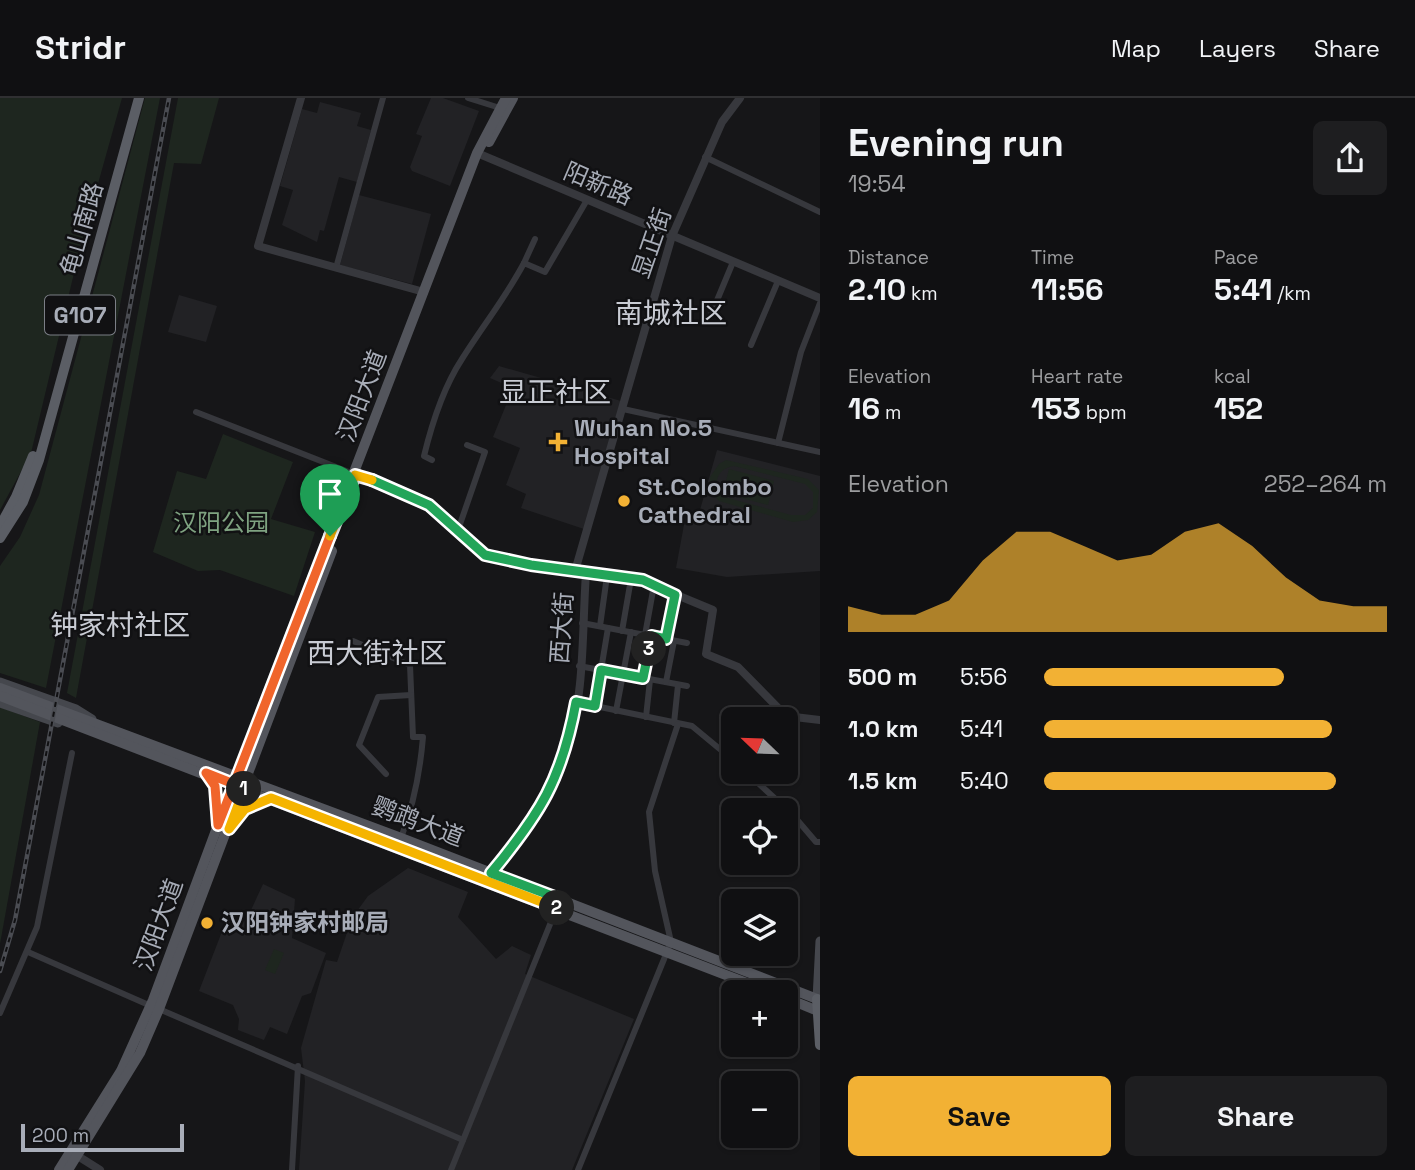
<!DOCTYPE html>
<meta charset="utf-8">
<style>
body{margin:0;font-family:"Space Grotesk","Noto Sans SC",sans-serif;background:#1e1e20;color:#f1f3f6;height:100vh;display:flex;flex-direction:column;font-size:26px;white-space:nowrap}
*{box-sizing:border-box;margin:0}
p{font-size:23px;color:#9c9d9f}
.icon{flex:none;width:38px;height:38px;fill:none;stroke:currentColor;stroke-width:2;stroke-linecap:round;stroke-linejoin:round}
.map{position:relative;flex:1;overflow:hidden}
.panel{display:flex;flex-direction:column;background:#101012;width:595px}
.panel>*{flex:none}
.needle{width:46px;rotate:293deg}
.fabs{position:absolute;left:721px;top:609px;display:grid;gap:14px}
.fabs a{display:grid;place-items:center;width:77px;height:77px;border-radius:10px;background:#101012;box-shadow:0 2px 5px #0004,0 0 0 2px #303032;font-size:35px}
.scale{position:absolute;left:21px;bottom:18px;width:163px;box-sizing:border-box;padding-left:7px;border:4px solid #a8adb8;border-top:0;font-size:19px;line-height:24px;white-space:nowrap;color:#a8adb8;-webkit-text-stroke:5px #111113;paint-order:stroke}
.pin{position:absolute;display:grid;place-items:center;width:60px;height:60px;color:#fff;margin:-72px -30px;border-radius:50% 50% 50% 0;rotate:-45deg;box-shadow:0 0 7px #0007}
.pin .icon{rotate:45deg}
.km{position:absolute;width:35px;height:35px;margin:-18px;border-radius:50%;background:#222;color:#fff;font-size:19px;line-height:35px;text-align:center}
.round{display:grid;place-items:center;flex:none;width:74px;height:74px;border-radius:10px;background:#1e1e20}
.headline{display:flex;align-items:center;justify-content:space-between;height:119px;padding:0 28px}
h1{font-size:38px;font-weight:600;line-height:52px}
.metrics{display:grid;grid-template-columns:repeat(3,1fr);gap:10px;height:119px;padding:7px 28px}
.metrics div{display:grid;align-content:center}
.metrics b{font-size:30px;font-weight:600}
.metrics small{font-size:19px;font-weight:400}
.metrics p{font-size:19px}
.chart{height:196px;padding:14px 28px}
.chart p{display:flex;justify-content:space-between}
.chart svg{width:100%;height:126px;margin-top:7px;fill:#f2b134;opacity:.7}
.cta{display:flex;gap:14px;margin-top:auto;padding:14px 28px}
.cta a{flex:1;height:80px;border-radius:10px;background:#f2b134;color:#111;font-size:28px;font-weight:600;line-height:80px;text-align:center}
.cta a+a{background:#1e1e20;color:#f1f3f6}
ul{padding:0 28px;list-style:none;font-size:23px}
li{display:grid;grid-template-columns:112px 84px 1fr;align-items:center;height:52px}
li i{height:18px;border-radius:9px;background:#f2b134}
header{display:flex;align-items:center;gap:42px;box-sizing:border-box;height:98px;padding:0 35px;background:#101012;border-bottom:2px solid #303032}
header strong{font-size:33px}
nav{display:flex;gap:38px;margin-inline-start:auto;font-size:24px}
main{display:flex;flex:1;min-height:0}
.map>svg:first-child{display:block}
.built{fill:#222225}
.green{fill:#1e261f;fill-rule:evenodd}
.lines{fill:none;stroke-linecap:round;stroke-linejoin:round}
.minor{stroke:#37383d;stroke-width:6}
.tertiary{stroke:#37383d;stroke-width:8}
.secondary{stroke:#45474d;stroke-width:9}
.primary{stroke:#53555c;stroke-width:10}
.trunk{stroke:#5b5e65;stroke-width:10}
.rail-casing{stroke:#4a4c52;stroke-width:4.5}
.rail{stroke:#111113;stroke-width:2;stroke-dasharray:5;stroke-linecap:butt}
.split-1-casing{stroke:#fff;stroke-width:14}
.split-2-casing{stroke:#fff;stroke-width:14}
.split-3-casing{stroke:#fff;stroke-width:14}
.split-4-casing{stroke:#fff;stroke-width:14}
.split-5-casing{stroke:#fff;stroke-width:14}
.split-1{stroke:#f0652b;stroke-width:9}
.split-2{stroke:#f5b400;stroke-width:9}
.split-3{stroke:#22a559;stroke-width:9}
.split-4{stroke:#22a559;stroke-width:9}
.split-5{stroke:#f5b400;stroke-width:9}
.poi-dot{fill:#f2b134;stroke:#111113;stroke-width:2.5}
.labels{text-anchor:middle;stroke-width:5;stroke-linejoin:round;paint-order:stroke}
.shield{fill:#111113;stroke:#7b7e86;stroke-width:2}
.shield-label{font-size:23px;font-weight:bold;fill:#a8adb8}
.street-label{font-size:24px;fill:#a8adb8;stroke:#111113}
.poi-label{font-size:24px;font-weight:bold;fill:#a8adb8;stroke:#111113;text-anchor:start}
.park-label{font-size:24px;fill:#7fa381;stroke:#111113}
.quarter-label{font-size:28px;fill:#c9ccd4;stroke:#111113}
</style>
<header>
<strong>Stridr</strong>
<nav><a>Map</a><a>Layers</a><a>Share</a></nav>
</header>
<main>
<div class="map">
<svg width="820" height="1072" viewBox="0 0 820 1072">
<rect width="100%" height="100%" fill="#161618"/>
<g class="built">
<path d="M431,0H443L479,13L450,88L412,73L410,69L422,38L416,36Z"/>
<path d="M320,4L361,15L357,28L371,32L357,84L339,79L324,133L320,132L317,144L282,127L293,92L280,88L302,11L317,15Z"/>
<path d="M359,97L431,116L412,186L340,167Z"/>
<path d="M179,197L217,208L206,244L168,234Z"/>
<path d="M499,268L621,303L584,431L521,410L526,396L506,387L520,350L493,339L513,290L490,280Z"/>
<path d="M717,352L820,378V473L727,479L676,470L686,416L698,419Z"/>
<path d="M408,770L468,794L458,819L496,861L512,848L531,857L525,876L634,921L572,1072H299L305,983L301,950L326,862L337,864L352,820L368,798Z"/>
<path d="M263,786L295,801L292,840L326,855L311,895L302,898L287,936L270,929L264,942L238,932L239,921L233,907L199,893L228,818L246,823Z"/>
</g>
<g class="green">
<path d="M0,0H122L80,150L31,355L0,412Z"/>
<path d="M145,0H160L46,590L0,575V468L20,439L39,397Z"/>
<path d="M178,0H219L201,66L174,65L76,600L67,595Z"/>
<path d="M223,336L293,364L271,421L315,434L294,498L220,472L198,473L153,454L177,373L206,381Z"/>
<path d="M726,362L808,381L819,392L817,414L808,422L793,424L719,403L710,393V379L719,366ZM734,368L805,386L813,394V410L805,417H791L724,399L717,391C715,378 721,370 734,368Z"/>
<path d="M729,371L774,383L768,407L723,395Z"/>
<path d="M0,609L40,624L0,846Z"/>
<path d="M274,851L284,855L275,876L265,872Z"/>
</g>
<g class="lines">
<g class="minor">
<path d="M468,0L500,10"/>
<path d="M705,59L820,114"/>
<path d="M524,165L535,141"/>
<path d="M336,170L383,0"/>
<path d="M708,224L733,164"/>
<path d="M751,247L778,183"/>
<path d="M623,311L820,354"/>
<path d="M196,314L354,376"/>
<path d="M778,345L801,254L820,205"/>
<path d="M432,362L424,358C432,325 443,290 462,261C482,229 506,199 524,165L545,174L587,102"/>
<path d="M458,432L485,354L467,347"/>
<path d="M582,525L687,545"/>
<path d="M600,528L607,478"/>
<path d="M622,533L631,481"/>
<path d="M645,537L654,487"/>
<path d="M666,541L675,497"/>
<path d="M353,543L410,567L413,639H423C420,675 414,706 401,740"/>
<path d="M579,568L687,588"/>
<path d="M643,580L652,538"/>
<path d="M666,584L674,543"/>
<path d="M576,604L692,628L733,662"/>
<path d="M595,608L608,530"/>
<path d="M616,613L631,534"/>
<path d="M646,619L650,582"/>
<path d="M674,625L678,587"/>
<path d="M746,674L793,717L816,744H820"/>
<path d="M386,676L359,647L378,599L411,597"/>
<path d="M28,854L151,908"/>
<path d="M159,911L463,1042"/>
<path d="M0,915L37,829L72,655"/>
<path d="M292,1072L298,968"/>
<path d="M451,1072L557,809"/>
<path d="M578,1072L671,844L655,773L649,714L678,626"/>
</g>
<g class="tertiary">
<path d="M301,0L258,148L424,194"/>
<path d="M477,55L820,200"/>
<path d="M360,378L429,407L485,457L531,467L643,483L713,512L706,556L738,569L786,618L820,622"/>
<path d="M575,473L672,138L722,24L740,0"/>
<path d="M491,775C522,738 553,699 567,652C585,597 582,532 586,475"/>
<path d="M73,1055L100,1072"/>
</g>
<g class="secondary">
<path d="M0,584L76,611L92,621"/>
<path d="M0,605L58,625"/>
<path d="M817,901L820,843"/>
</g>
<g class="primary">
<path d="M489,44L513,0"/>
<path d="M0,590L401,740L820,902"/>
<path d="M0,598L770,894"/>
<path d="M207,676L215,688L218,721"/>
<path d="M235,722L245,711L271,700"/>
<path d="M786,900L820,914"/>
<path d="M59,1072L121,973L153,902L218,727L477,55L506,0"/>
<path d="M68,1072L140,955L159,911L332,453"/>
</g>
<g class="trunk">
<path d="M0,428L16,399L33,358"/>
<path d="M0,440L23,404L39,362L139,0"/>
<path d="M817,901L820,947"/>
</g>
<g class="rail-casing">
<path id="rail" d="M0,873L15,822L169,0"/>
</g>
<use href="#rail" class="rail"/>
</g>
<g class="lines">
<g class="split-1-casing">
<path id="split-1" d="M244,691V690L206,675L215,688L218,727L240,671L330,438"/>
</g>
<g class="split-2-casing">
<path id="split-2" d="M244,691L229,731L245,711L271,700L557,810"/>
</g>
<g class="split-3-casing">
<path id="split-3" d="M557,810L560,801L491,775C540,716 562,681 576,604L595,608L601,572L643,580L649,551"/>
</g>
<g class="split-4-casing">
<path id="split-4" d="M372,382L429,407L485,457L531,467L643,482L675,497L666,541L652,538L649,551"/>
</g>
<g class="split-5-casing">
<path id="split-5" d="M330,438L355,377L372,382"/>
</g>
<use href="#split-1" class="split-1"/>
<use href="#split-2" class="split-2"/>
<use href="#split-3" class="split-3"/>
<use href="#split-4" class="split-4"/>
<use href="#split-5" class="split-5"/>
</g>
<g class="poi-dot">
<path d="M554.5 333.5h7v7h7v7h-7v7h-7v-7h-7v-7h7z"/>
<circle cx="624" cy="403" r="7"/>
<circle cx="207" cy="825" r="7"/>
</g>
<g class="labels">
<rect class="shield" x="45" y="197.5" width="70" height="39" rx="5"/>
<g class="shield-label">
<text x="80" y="225">G107</text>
</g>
<g class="street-label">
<text transform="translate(598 86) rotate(23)" y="8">阳新路</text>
<text transform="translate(82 131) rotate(-74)" y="8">龟山南路</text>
<text transform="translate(652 145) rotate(-71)" y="8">显正街</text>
<text transform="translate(362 298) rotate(-69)" y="8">汉阳大道</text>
<text transform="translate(562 530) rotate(-86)" y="8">西大街</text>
<text transform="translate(418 724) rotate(21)" y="8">鹦鹉大道</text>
<text transform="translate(159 827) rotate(-70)" y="8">汉阳大道</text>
</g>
<g class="poi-label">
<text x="574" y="338">Wuhan No.5<tspan x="574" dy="28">Hospital</tspan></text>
<text x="638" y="397">St.Colombo<tspan x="638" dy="28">Cathedral</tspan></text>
<text x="221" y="833">汉阳钟家村邮局</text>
</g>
<g class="park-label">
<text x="221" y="433">汉阳公园</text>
</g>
<g class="quarter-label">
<text x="671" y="225">南城社区</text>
<text x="555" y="304">显正社区</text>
<text x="120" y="537">钟家村社区</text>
<text x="377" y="565">西大街社区</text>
</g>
</g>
</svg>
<div class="fabs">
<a><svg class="needle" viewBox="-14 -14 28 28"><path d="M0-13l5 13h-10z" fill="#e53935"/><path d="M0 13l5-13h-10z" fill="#9c9d9f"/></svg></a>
<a><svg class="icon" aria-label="locate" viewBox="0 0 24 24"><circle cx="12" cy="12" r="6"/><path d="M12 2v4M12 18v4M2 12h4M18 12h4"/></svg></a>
<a><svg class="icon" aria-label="layers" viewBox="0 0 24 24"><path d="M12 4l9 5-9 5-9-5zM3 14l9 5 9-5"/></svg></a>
<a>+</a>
<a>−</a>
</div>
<div class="scale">200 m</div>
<div class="pin" style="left:330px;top:438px;background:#1e9e55"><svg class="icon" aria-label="arrive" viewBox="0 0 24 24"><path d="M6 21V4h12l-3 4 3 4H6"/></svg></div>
<b class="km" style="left:244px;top:691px">1</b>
<b class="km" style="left:557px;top:810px">2</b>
<b class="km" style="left:649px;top:551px">3</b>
</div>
<section class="panel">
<div class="headline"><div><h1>Evening run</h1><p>19:54</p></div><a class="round"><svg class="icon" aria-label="share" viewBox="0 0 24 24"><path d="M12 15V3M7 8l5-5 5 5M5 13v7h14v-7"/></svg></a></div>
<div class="metrics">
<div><p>Distance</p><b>2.10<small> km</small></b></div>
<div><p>Time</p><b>11:56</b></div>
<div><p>Pace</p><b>5:41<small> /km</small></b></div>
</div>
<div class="metrics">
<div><p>Elevation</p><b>16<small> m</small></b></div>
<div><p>Heart rate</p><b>153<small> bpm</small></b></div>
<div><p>kcal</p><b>152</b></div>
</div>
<div class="chart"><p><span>Elevation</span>252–264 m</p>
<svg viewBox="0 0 160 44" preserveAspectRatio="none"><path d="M0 44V35L10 38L20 38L30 33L40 19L50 9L60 9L70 14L80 19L90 17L100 9L110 6L120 14L130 25L140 33L150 35L160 35V44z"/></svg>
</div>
<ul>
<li><b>500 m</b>5:56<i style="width:70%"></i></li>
<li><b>1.0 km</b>5:41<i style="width:84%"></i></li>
<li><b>1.5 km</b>5:40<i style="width:85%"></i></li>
</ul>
<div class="cta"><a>Save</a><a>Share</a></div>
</section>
</main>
